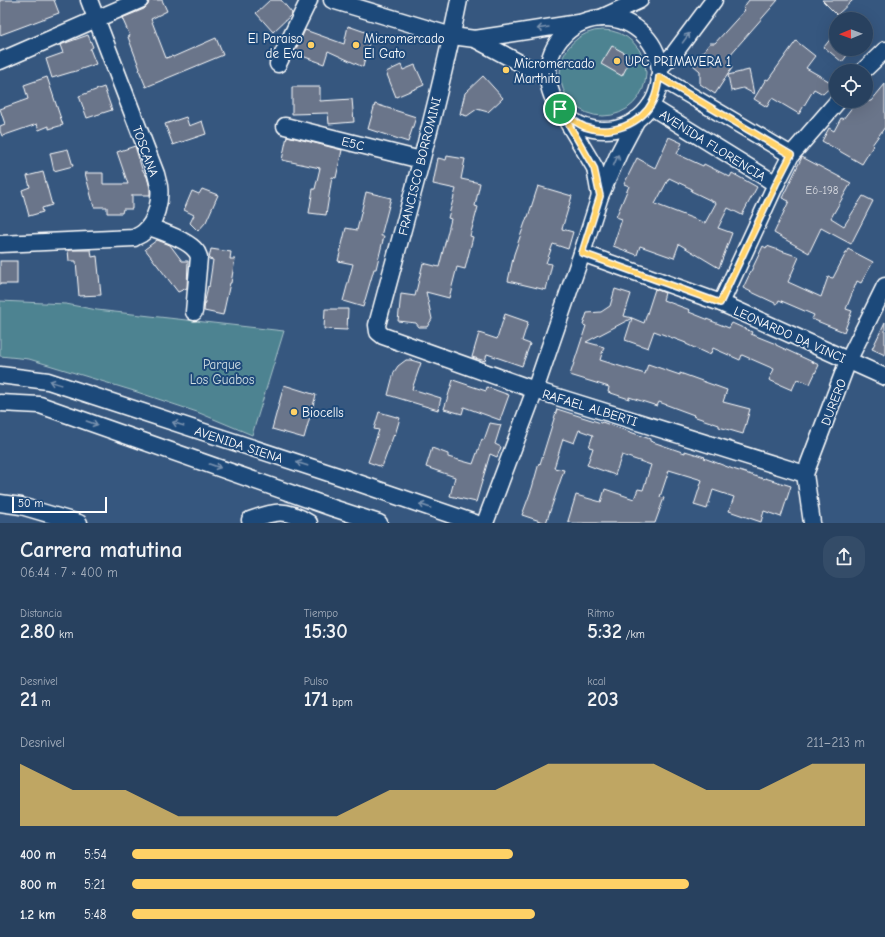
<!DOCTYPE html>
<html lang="es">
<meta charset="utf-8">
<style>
body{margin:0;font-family:"Comic Neue",sans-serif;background:#344c68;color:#f1f3f6;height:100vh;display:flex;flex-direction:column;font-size:15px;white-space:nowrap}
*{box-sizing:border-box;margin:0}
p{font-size:13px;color:#a5afbd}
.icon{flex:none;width:22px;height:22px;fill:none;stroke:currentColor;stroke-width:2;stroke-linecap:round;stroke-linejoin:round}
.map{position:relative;height:523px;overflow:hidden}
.side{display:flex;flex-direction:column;background:#28415f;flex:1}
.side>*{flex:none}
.needle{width:26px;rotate:269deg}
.tools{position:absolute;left:829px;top:12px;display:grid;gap:8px}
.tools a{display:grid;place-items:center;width:44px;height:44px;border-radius:50%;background:#28415f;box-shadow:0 4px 16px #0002,0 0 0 1px #445a74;font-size:20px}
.scale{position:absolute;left:12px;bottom:10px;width:95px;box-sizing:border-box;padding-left:4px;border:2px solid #fff;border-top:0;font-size:11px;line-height:14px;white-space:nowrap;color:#fff;-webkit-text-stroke:3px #1f4a7a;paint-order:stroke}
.pin{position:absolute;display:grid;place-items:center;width:34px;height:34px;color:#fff;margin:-17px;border:2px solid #fff;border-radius:50%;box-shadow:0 1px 4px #0007}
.round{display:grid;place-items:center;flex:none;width:42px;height:42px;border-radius:16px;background:#344c68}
.overview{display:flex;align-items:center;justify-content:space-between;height:68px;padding:0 20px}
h1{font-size:22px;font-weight:700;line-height:30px}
.metrics{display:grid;grid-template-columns:repeat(3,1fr);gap:6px;height:68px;padding:4px 20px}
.metrics div{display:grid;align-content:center}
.metrics b{font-size:20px;font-weight:700}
.metrics small{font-size:11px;font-weight:400}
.metrics p{font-size:11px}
.chart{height:112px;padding:8px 20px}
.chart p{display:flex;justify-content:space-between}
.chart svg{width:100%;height:72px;margin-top:4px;fill:#ffd166;opacity:.7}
ul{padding:0 20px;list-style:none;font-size:13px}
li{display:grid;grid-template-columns:64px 48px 1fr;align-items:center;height:30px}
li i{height:10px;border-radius:5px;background:#ffd166}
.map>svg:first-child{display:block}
.green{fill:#4e8391;stroke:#a6c1c8}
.building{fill:#6b748a;stroke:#fff;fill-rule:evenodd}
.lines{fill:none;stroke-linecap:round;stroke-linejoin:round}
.minor-casing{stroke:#fff;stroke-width:19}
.minor{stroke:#1f4a7a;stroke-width:16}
.oneway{stroke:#7992af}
.route-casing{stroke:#fff;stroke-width:8}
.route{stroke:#ffd166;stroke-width:5}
.poi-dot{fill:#ffd166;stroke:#1f4a7a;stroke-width:1.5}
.labels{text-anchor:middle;stroke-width:4;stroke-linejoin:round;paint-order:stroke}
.number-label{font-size:11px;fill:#dadce2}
.poi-label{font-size:13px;fill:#fff;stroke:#1f4a7a;text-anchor:start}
.street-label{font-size:13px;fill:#fff;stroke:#1f4a7a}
.park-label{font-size:13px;fill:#d3e0e4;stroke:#1f4a7a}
</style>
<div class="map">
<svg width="885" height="523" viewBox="0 0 885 523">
<rect width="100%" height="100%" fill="#36577f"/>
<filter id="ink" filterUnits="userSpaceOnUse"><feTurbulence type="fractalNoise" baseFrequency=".025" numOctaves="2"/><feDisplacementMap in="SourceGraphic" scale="8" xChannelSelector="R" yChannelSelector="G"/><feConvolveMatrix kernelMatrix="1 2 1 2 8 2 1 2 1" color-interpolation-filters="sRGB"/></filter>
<g filter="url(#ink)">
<g class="green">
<circle cx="603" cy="73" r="43"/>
<path d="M0,301L66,304L97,310L284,331L252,435L197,412L134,391L29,359L0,356Z"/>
</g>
<g class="building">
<path d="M0,0H54L59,13L0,35Z"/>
<path d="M149,0H162L167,11L151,19L166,58L172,56L173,57L216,38L223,55L146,87L139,70L140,69L128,37L130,36L122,18L144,9L148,5Z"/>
<path d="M270,0H281L292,13L291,15L273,32L256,13Z"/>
<path d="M749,0H778L729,56L732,68L715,94L700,84V71L693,65L710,43H715L745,10L743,8Z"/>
<path d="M822,0H853L837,15Z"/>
<path d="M348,26L371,34L363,67L328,51L324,64L294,53L305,30L344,44Z"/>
<path d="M836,32V49H852L842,62L824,47Z"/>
<path d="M88,35L93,47L90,49L96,64L73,72H72L52,78L46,59L63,53L60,45Z"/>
<path d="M796,41L815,56L806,68L834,84L823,94L814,89L799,114L772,98L767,107L754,99L766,79L768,80Z"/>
<path d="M612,46L632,57L622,76L601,64Z"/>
<path d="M401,65L403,70L415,65L424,85L396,97L386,72Z"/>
<path d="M749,70L754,94L743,88L731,91L728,75Z"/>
<path d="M483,76L503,98L488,112L477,109L467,116L460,114L465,93Z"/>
<path d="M47,77L63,125L49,129V126L39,130L37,124L2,136L0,131V126L5,124L0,109L28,99L24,85Z"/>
<path d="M885,84V127L872,145L873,146L862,164L822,141L829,128L834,131L841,118L843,119L857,101H871Z"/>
<path d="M104,87L112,110L87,118L79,96Z"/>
<path d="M292,87H320V101L352,99L354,122L329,124L328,113L292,114Z"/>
<path d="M375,104L416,117L408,142L368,129Z"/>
<path d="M186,117L189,126L202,121L206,134L173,145L165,124Z"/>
<path d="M287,136L342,150L336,178L332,177L326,215L309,213L313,189H315L320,168L282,160Z"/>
<path d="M669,137L682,143L677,154L703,166L704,164L730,177L732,173L757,187L742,215L728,208L718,228L732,233L719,268L679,244L674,258L640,246L637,255L613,246L622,219L616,217L629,186L624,184L637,158L655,168ZM669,178L692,189L691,191L716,203L705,223L655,204Z"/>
<path d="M135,146L142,169L147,177L150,188V195H132V209H123L122,213H107V207H94L85,173H103V184H128L117,152Z"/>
<path d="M68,149L73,166L54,171L50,153Z"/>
<path d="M447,156L465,159L461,179L480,183L475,206L478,207L470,236L473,237L465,269L457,267L449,298L426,292L432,319L427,327H419L416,323L398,321L401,294L415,296L423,263L439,267L451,219L448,218L456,189L433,184L438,158L446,160Z"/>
<path d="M802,157L851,183L831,218L844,226L863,196L873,201L851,244L821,228L809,253L774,233L789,201L782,198Z"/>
<path d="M43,172L52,205L42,208L43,212L29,216L22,190L30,187L27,176Z"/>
<path d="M538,186L572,196L562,229L573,232L568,249L553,244L546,263L552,264L546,290L508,281L514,254L527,217H528Z"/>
<path d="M202,189L218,195L206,222L198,231L190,223L194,215L184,210L192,191L199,194Z"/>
<path d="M366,192L391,198L381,236H384L376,269H374L363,307L343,301L353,264L338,261L346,228L357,230Z"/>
<path d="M157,240L170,245L182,261H188L187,288L178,292L145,249Z"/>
<path d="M763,246L766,248L767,246L799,257L788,282L821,297L828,277L833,278L848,249L873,262L861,283L857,281L846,309L852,311L844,332L812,319L814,315L779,300L777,304L743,288Z"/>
<path d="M211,249L231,252L230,259H235L231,283H230L223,315L204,311L205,301L208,286L209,287L213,260L209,259Z"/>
<path d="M68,250H91L92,257L97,256L101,295L79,296L76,261H69Z"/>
<rect x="0" y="261" width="17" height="23"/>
<path d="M615,289L631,294L624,316L632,318L586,342L604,347L600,360L645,374L648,364L680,375V373L727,390L723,402L750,409L743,434L719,427V425L693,416L694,415L659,402L657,406L629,397V399L608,392L609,387L570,375L586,326L583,325L587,313L601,312L610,306Z"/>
<path d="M655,289L665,293L663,300L690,310L689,312L729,328L732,323L752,332L751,334L776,344V345L819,365L810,384L797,379L792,390L769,380L774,369L742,355L740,360L713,348L710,355L686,344V343L654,331L648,348L625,340L632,318L644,323Z"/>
<path d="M325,309H348L347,330L324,329Z"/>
<path d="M505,314L528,322L522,341L530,344L522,366L487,354L485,361L472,357L479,333L497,339Z"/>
<path d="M885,322V355L872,349Z"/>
<path d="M406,360H411L421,363L412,389L441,398L438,410L388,395L394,372L398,366Z"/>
<path d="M453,380L486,391L487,387L509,395L500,420L464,407L462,414L444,409Z"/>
<path d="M284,385L316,395L304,438L272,429Z"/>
<path d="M557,409L601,423L602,422L650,439V441L685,453V451L705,457L704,458L733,469L764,479L765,478L791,486L781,517L764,511L761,522L729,511L734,497L713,490L707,509L694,505L702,480L669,470L660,497L664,498L655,523H573L568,521L576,495L601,502L605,489L634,499L638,489L643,490L651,465L622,455L615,475L587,465L593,448L589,447L593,435L579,430L574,443L563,439L554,468L564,470L546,523L522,515L532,488L539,463L540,464Z"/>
<path d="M379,412L400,418L395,435L394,434L382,467L368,462L379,430L374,429Z"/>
<path d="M490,423L501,425L495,444L501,447L497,457L490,454L476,502L450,496L455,477L426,467L432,448L448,454V457L473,464L482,439L484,440Z"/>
</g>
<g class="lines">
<g class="minor-casing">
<g id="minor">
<path d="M332,0L452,36L475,39L578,23"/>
<path d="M459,0C437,110 406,217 377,325L378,332L383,336L535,390L805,474"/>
<path d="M601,18L640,0"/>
<circle cx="604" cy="74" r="56"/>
<path d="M475,39L548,78"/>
<path d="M0,61L140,0"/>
<path d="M278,64L309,0"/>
<path d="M660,67L673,55L714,0"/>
<path d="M863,71L885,50"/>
<path d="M659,77L791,155"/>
<path d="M650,106L776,184"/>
<path d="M564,116L595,168L600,196"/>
<path d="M285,126L421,160"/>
<path d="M149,227C161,231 189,241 196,251C198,253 198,255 199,257L194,312"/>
<path d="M0,244L134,238C137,236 141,235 144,232C156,222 161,200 159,186C158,182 157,178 156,174L89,0"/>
<path d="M582,253L721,303L885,377"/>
<path d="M721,303L776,184L791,155L838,101"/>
<path d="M0,375L48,381L341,477L475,523"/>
<path d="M0,403L40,405L333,508L379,523"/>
<path d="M0,503L21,506L79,523"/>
<path d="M250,520C275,511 286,508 309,523"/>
<path d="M485,523L535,390L582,253L600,196L619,153L637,119"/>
<path d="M812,523L805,474L848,361L885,286"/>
</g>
</g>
<use href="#minor" class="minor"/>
</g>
<defs><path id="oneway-shaft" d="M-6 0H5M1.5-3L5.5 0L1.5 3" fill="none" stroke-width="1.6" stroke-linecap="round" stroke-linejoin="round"/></defs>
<g class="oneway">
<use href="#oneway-shaft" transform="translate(543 28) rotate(171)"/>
<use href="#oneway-shaft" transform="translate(686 38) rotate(-54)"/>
<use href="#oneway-shaft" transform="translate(616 160) rotate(-66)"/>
<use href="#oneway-shaft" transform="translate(55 383) rotate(-162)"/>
<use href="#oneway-shaft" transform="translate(92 423) rotate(19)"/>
<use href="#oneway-shaft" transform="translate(178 424) rotate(-162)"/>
<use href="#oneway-shaft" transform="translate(302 464) rotate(-162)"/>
<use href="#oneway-shaft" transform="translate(215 466) rotate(19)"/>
<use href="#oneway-shaft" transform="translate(425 506) rotate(-161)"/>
</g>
</g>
<g class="lines" filter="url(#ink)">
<g class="route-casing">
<path id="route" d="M659,77L791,155L776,184L720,303L582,253L600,196L594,168L560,109C568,116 575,123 585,127C610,136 641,125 653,101C657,93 658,86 659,77Z"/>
</g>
<use href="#route" class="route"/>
</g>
<g class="poi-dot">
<circle cx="311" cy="45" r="4"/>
<circle cx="356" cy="45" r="4"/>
<circle cx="617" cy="61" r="4"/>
<circle cx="506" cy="70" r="4"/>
<circle cx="294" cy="412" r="4"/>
</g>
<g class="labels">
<g class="number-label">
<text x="822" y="194">E6-198</text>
</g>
<g class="poi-label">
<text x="303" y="43" text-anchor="end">El Paraiso<tspan x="303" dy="15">de Eva</tspan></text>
<text x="364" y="43">Micromercado<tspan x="364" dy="15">El Gato</tspan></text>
<text x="625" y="66">UPC PRIMAVERA 1</text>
<text x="514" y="68">Micromercado<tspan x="514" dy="15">Marthita</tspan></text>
<text x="302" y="417">Biocells</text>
</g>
<g class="street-label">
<text transform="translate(353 143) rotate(14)" y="5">E5C</text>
<text transform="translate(713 145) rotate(32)" y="5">AVENIDA FLORENCIA</text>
<text transform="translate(146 151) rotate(70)" y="5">TOSCANA</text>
<text transform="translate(419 166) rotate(-76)" y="5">FRANCISCO BORROMINI</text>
<text transform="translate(790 334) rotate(24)" y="5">LEONARDO DA VINCI</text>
<text transform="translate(833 402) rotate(-69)" y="5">DURERO</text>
<text transform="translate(590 407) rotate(17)" y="5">RAFAEL ALBERTI</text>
<text transform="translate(239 444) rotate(18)" y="5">AVENIDA SIENA</text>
</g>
<g class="park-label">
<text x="222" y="369">Parque<tspan x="222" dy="15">Los Guabos</tspan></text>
</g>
</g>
</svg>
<div class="tools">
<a><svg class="needle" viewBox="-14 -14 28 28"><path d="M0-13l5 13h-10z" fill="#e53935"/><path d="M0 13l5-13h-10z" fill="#a5afbd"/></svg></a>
<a><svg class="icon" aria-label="locate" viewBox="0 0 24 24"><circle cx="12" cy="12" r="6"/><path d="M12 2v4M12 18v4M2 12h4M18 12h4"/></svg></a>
</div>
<div class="scale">50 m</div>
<div class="pin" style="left:560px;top:109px;background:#1e9e55"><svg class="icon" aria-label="arrive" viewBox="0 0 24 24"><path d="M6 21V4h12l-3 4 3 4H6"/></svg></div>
</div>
<section class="side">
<div class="overview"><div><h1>Carrera matutina</h1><p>06:44 · 7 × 400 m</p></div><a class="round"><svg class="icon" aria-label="share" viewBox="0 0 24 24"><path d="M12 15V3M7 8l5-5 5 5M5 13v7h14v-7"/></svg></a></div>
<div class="metrics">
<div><p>Distancia</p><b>2.80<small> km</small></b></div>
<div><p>Tiempo</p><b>15:30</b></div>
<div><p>Ritmo</p><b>5:32<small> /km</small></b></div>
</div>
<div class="metrics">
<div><p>Desnivel</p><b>21<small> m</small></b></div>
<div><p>Pulso</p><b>171<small> bpm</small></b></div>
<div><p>kcal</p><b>203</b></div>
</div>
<div class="chart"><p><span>Desnivel</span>211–213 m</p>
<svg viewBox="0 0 160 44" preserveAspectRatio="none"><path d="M0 44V6L10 22L20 22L30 38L40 38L50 38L60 38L70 22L80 22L90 22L100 6L110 6L120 6L130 22L140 22L150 6L160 6V44z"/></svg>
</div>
<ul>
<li><b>400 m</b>5:54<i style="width:52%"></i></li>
<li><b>800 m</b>5:21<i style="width:76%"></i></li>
<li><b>1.2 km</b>5:48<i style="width:55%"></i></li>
</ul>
</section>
